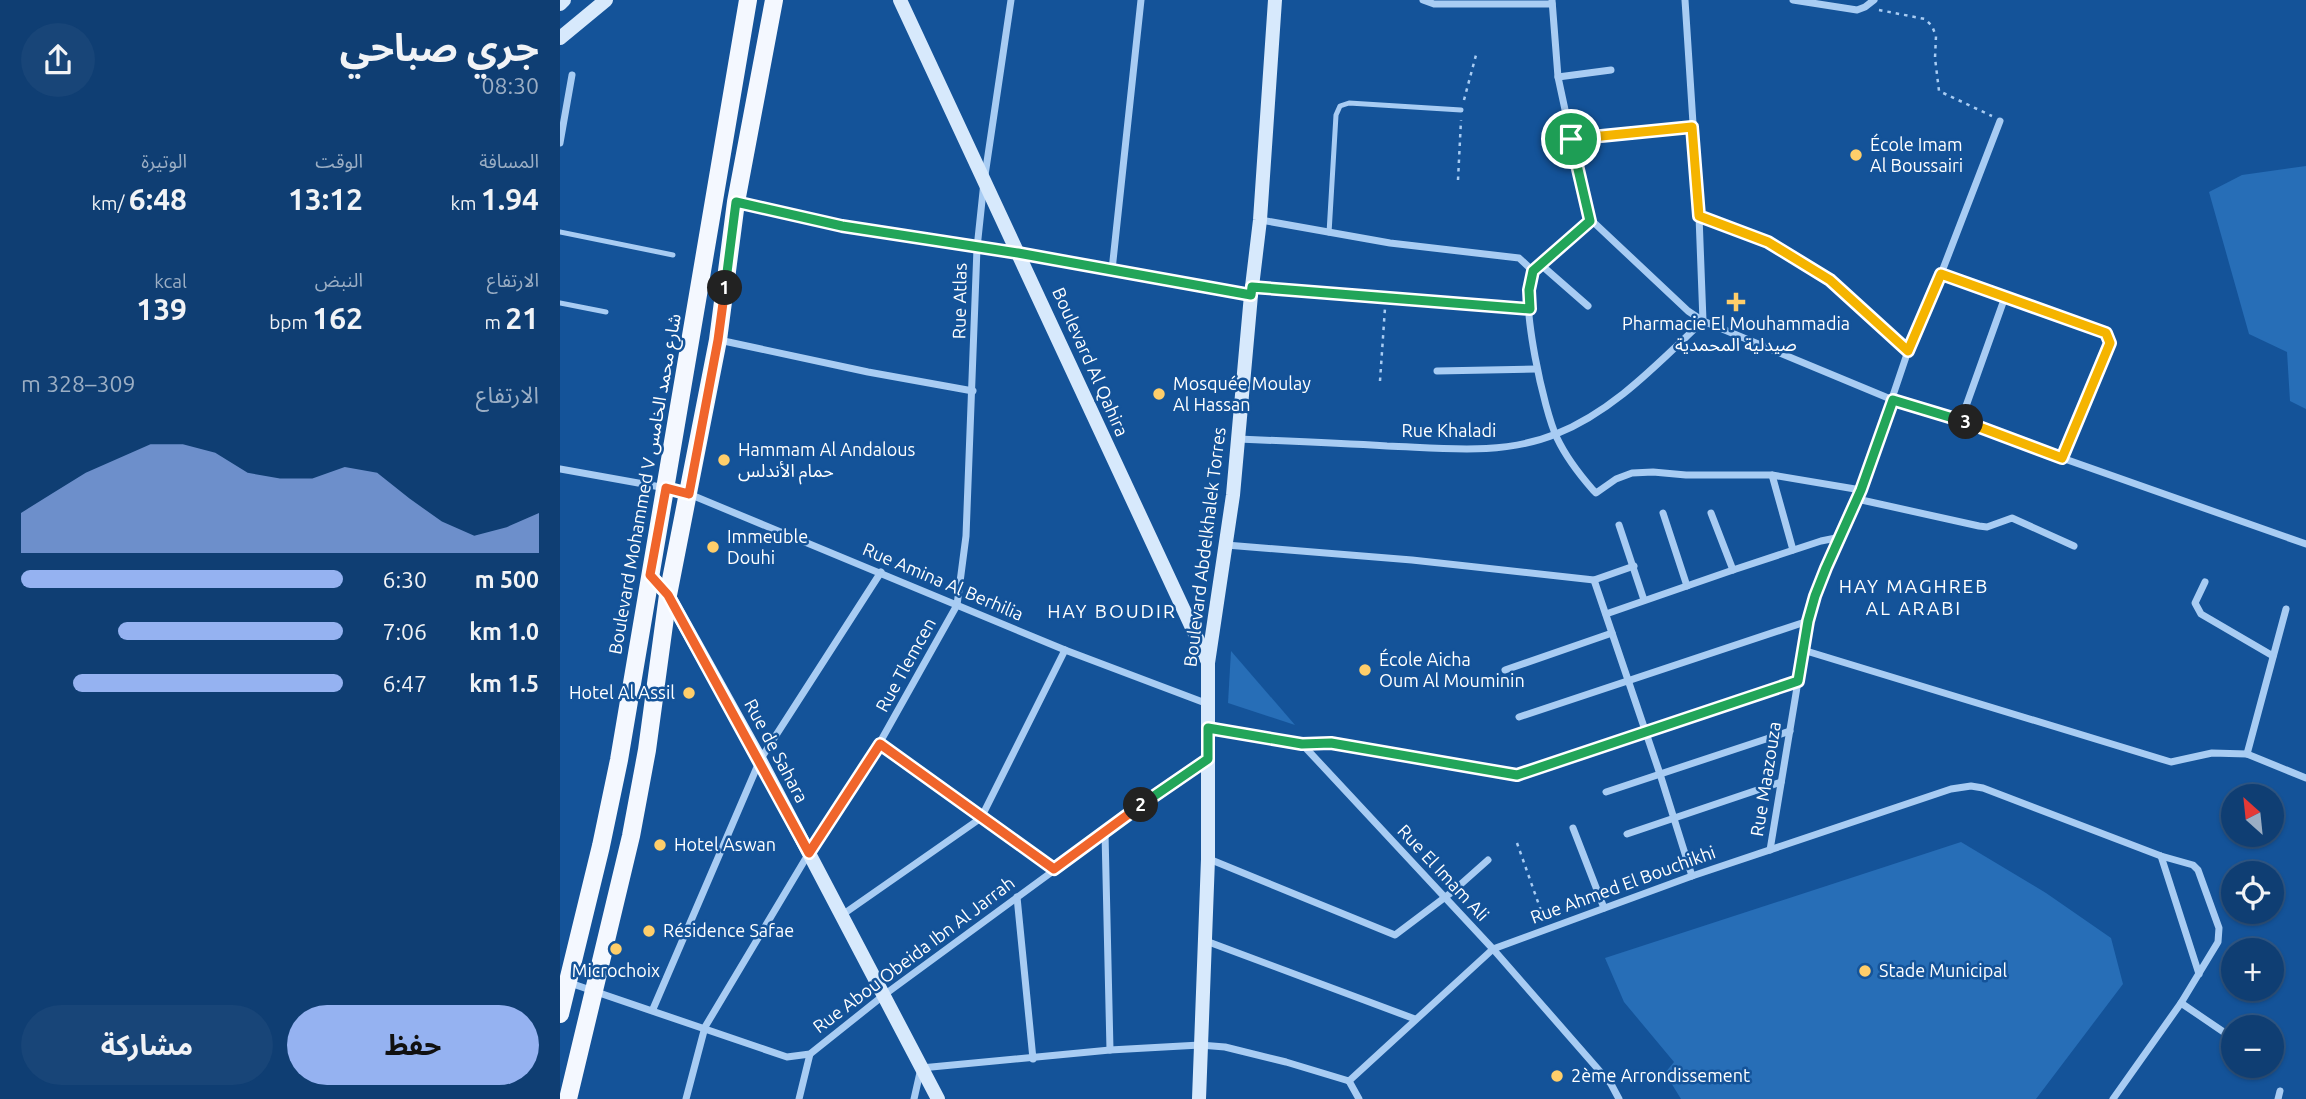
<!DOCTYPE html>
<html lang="ar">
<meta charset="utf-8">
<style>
body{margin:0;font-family:Ubuntu,"Noto Sans Arabic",sans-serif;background:#184578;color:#f1f3f6;direction:rtl;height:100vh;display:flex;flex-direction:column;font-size:26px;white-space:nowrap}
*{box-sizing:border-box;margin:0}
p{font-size:23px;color:#9baec4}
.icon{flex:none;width:38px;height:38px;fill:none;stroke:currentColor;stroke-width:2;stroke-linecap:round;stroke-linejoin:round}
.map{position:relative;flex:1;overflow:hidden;direction:ltr}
.drawer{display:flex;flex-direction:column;background:#0f3e73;width:560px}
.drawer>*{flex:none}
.needle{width:46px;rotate:333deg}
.fabs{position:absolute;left:1661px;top:784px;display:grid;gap:14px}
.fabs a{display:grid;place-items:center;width:63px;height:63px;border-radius:50%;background:#0f3e73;box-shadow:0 2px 5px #0004,0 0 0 2px #2f5785;font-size:35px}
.pin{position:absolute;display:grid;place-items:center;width:60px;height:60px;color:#fff;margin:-30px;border:4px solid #fff;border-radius:50%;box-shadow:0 2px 7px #0007}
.km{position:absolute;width:35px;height:35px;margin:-18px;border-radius:50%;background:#222;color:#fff;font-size:19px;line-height:35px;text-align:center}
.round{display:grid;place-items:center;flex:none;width:74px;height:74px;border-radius:37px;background:#184578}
.summary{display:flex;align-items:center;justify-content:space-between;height:119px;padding:0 21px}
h1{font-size:38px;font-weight:700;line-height:52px}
.figures{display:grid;grid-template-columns:repeat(3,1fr);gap:10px;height:119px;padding:7px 21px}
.figures div{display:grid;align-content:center}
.figures b{font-size:30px;font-weight:700}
.figures small{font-size:19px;font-weight:400}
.figures p{font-size:19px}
.chart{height:196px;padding:14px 21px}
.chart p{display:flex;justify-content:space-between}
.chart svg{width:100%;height:126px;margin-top:7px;fill:#95b2f1;opacity:.7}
.action{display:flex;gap:14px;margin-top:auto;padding:14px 21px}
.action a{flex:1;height:80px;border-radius:42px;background:#95b2f1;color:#111;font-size:28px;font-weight:700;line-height:80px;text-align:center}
.action a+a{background:#184578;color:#f1f3f6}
ul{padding:0 21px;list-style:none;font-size:23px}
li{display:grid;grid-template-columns:112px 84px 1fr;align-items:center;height:52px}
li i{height:18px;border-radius:9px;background:#95b2f1}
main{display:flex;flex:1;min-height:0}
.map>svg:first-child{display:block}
.green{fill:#276eb7}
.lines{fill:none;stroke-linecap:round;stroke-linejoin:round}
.path{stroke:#a8ccf3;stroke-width:2.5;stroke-dasharray:3.5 5;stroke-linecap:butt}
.lane{stroke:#a8ccf3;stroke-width:5}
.street{stroke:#a8ccf3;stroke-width:7}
.secondary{stroke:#d7e9fc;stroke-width:14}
.primary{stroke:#f4f8ff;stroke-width:18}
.split-1-casing{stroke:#fff;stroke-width:14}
.split-2-casing{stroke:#fff;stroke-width:14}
.split-3-casing{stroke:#fff;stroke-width:14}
.split-4-casing{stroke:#fff;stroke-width:14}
.split-1{stroke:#22a559;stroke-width:9}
.split-2{stroke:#f0652b;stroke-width:9}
.split-3{stroke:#22a559;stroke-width:9}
.split-4{stroke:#f5b400;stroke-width:9}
.poi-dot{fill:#ffce6a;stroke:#145399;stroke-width:2.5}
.labels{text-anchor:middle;stroke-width:5;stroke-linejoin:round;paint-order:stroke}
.poi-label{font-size:18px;fill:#fff;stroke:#145399;text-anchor:start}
.street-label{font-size:18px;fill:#fff;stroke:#145399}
.neighbourhood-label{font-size:19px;letter-spacing:2px;fill:#fff;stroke:#145399}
</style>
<main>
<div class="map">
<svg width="1746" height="1099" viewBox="0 0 1746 1099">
<rect width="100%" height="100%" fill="#145399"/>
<g class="green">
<path d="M1746,166V409L1730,401L1727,352L1689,334L1649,192L1682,175Z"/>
<path d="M671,651L735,725L668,703Z"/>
<path d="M1401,842L1486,893L1551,938L1563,984L1476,1099H1121L1105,1073L1114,1062L1064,1002L1045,958Z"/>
</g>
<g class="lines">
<g class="path">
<path d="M1319,10L1365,19L1372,26L1376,36L1375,58L1379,91L1432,116"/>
<path d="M904,100L916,55"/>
<path d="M898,180L901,120"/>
<path d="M820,381L825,308"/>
<path d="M957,843L984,919"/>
</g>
<g class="lane">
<path d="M0,232L113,255"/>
<path d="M769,233L776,115L780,106L789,103L901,110"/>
<path d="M0,303L46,312"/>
</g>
<g class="street">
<path d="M863,0L874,4H992"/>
<path d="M992,0L998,77L1028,217L1128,311L1143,321L1333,400L1401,420L1502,458L1746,544"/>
<path d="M1125,0L1139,216L1143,321"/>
<path d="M1233,0L1297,10L1305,7L1314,0"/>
<path d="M998,77L1051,70"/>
<path d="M1011,139L1132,127"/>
<path d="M0,143L12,75"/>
<path d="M177,202L282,226L458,253L691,295"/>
<path d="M1139,216L1208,242L1270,280L1348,351"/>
<path d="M701,220L830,243L959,258L973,271"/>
<path d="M1030,221C1017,232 977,262 971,275C960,302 984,411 997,438C1006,457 1019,474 1033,490L1036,493L1056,479L1072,473L1093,472L1126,475H1212L1301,490"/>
<path d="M980,264L1028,306"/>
<path d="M552,270L581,0"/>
<path d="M1381,274L1546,333L1550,343L1502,458"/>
<path d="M692,287L970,309"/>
<path d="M159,340L308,372L413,391"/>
<path d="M877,371L976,369"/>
<path d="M1401,420L1445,297"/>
<path d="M678,439C728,441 777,443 827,446C883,448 942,456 996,434C1054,411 1098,363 1143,321"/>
<path d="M0,469L106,488L129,494L505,650L648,704"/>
<path d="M1212,475L1233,550"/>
<path d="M1297,499L1419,526L1427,527L1452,518L1514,546"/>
<path d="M1103,513L1127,586"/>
<path d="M1151,513L1173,570"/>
<path d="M1059,525L1084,600"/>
<path d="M666,545L852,560L1034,580L1074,566"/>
<path d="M1034,580L1100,774L1132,876"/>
<path d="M1645,582L1635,603L1641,614L1713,656"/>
<path d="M1046,614L1173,570L1261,541L1281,537"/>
<path d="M1243,650L1611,762L1652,753L1687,754L1746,778"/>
<path d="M945,670L1052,633"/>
<path d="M959,717L1248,621"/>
<path d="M648,728L742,744L771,743L957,775L1238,681"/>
<path d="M319,744L494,869"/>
<path d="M742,744L933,949L1051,1084L1059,1099"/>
<path d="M1687,754L1726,609"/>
<path d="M1046,792L1230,731"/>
<path d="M1013,828L1044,908"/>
<path d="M545,833L550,1050"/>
<path d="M1067,834L1221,782"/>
<path d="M1210,850L1248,621L1266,567L1301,490L1348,351L1381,274L1440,121"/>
<path d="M1601,856L1639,974"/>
<path d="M649,859L835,935L892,892L928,860"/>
<path d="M457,897L473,1059"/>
<path d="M282,915L421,818L505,650"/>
<path d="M646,941L855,1019"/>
<path d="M10,983L227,1057L250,1054L324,995L545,833L589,798L647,759"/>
<path d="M1621,1003L1671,1037"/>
<path d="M93,1009L200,760L321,572"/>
<path d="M789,1081L933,949L1132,876L1391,789L1411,786L1423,788L1601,856L1633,865L1638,870L1659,928L1658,942L1621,1003L1553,1099"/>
<path d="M789,1081L799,1099"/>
<path d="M126,1099L145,1027L249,853L319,744L397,605L406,536L417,248L424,182L451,0"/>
<path d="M239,1099L250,1054"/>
<path d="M354,1099L361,1068L550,1050L640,1045L665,1047L726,1062L789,1081"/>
<path d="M1718,1099L1720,1091"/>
</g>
<g class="secondary">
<path d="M340,0L648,662"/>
<path d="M0,4L4,0"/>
<path d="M0,38L46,0"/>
<path d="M90,575L108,595L200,760L378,1099"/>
<path d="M639,1099L648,859V663L673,495L691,295L700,220L715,0"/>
</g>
<g class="primary">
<path d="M0,1014L41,846L59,760L188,0"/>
<path d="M8,1099L71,836L87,750L108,595L158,340L176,202L214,0"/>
</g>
</g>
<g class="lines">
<g class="split-1-casing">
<path id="split-1" d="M165,288L176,202L282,226L458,253L691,295L692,287L970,309L969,290L973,271L1030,221L1011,139"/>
</g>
<g class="split-2-casing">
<path id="split-2" d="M165,288L158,340L129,494L106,488L90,575L108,595L249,853L320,744L494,869L581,805"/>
</g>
<g class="split-3-casing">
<path id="split-3" d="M581,805L648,759V728L742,744L771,743L957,775L1238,681L1248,621L1255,596L1266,568L1301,490L1333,400L1406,422"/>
</g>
<g class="split-4-casing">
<path id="split-4" d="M1011,139L1132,127L1139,216L1208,242L1270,280L1348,351L1381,274L1546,333L1550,343L1502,458L1406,422"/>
</g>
<use href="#split-1" class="split-1"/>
<use href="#split-2" class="split-2"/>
<use href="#split-3" class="split-3"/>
<use href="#split-4" class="split-4"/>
</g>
<g class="poi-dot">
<circle cx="1296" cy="155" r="7"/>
<path d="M1172.5 291.5h7v7h7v7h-7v7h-7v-7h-7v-7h7z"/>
<circle cx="599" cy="394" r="7"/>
<circle cx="164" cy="460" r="7"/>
<circle cx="153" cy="547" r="7"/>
<circle cx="805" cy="670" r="7"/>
<circle cx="129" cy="693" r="7"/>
<circle cx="100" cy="845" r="7"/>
<circle cx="89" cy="931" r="7"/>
<circle cx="56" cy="949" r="7"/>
<circle cx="1305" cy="971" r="7"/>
<circle cx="997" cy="1076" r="7"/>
</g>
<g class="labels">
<g class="poi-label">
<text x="1310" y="151">École Imam<tspan x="1310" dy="21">Al Boussairi</tspan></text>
<text x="1176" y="330" text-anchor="middle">Pharmacie El Mouhammadia<tspan x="1176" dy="21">صيدلية المحمدية</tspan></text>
<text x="613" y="390">Mosquée Moulay<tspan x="613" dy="21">Al Hassan</tspan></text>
<text x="178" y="456">Hammam Al Andalous<tspan x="178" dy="21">حمام الأندلس</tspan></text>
<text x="167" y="543">Immeuble<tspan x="167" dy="21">Douhi</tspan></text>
<text x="819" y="666">École Aicha<tspan x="819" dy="21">Oum Al Mouminin</tspan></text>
<text x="115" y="699" text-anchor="end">Hotel Al Assil</text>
<text x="114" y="851">Hotel Aswan</text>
<text x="103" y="937">Résidence Safae</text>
<text x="56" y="977" text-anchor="middle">Microchoix</text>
<text x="1319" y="977">Stade Municipal</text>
<text x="1011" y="1082">2ème Arrondissement</text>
</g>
<g class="street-label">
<text transform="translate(400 301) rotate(-89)" y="6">Rue Atlas</text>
<text transform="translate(530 362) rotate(66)" y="6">Boulevard Al Qahira</text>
<text x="889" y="437">Rue Khaladi</text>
<text transform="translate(85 484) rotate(-80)" y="6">Boulevard Mohammed V شارع محمد الخامس</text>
<text transform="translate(645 547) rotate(-83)" y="6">Boulevard Abdelkhalek Torres</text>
<text transform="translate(383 582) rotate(23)" y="6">Rue Amina Al Berhilia</text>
<text transform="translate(346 665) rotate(-61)" y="6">Rue Tlemcen</text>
<text transform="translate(216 751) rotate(62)" y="6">Rue de Sahara</text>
<text transform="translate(1206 779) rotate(-81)" y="6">Rue Maazouza</text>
<text transform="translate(883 873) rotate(47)" y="6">Rue El Imam Ali</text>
<text transform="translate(1063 885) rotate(-20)" y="6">Rue Ahmed El Bouchikhi</text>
<text transform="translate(354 955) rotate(-37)" y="6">Rue Abou Obeida Ibn Al Jarrah</text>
</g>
<g class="neighbourhood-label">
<text x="1354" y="593">HAY MAGHREB<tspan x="1354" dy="22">AL ARABI</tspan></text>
<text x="552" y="618">HAY BOUDIR</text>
</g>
</g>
</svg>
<div class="fabs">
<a><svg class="needle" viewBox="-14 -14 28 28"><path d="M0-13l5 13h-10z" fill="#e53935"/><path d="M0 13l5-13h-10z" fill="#9baec4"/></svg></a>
<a><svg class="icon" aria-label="locate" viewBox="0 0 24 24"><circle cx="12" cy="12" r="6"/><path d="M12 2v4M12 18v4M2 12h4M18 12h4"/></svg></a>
<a>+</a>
<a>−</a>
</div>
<div class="pin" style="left:1011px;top:139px;background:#1e9e55"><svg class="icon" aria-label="arrive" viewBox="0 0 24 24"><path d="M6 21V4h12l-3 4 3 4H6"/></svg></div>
<b class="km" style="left:165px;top:288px">1</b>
<b class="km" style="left:581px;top:805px">2</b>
<b class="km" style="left:1406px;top:422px">3</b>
</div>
<section class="drawer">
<div class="summary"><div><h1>جري صباحي</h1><p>08:30</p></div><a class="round"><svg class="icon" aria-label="share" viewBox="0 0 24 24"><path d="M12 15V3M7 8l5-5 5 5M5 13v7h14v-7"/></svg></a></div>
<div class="figures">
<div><p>المسافة</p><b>1.94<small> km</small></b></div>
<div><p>الوقت</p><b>13:12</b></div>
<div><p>الوتيرة</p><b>6:48<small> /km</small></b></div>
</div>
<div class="figures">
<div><p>الارتفاع</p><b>21<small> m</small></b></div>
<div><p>النبض</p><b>162<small> bpm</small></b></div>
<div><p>kcal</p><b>139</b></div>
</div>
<div class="chart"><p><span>الارتفاع</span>309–328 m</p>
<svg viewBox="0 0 160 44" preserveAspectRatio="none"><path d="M0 44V30L10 23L20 16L30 11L40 6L50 6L60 9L70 16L80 18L90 18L100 14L110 16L120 25L130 33L140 38L150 35L160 30V44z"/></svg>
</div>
<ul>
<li><b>500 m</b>6:30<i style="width:100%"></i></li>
<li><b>1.0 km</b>7:06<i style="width:70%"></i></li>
<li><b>1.5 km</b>6:47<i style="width:84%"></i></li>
</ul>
<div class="action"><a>حفظ</a><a>مشاركة</a></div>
</section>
</main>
